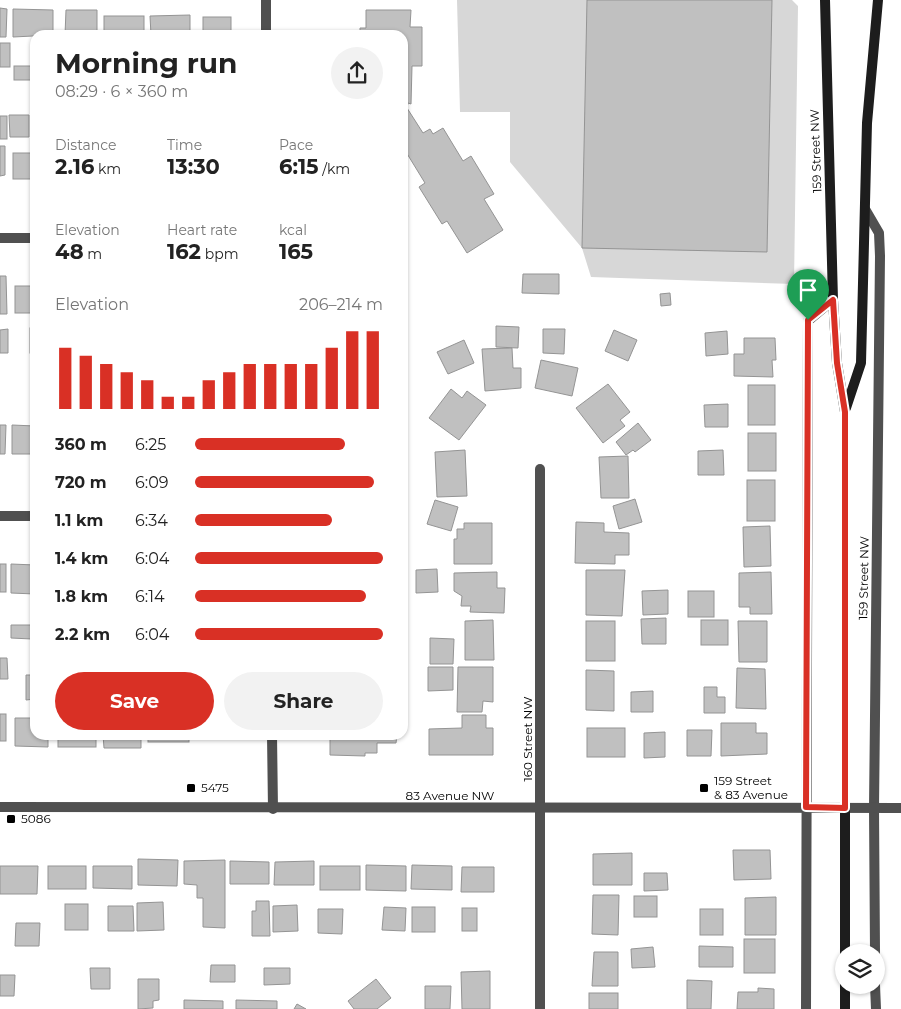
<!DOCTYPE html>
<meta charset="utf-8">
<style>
body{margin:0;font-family:Montserrat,sans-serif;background:#f2f2f2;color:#222;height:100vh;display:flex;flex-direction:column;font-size:19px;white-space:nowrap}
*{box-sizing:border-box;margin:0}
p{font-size:16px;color:#767676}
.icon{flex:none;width:28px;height:28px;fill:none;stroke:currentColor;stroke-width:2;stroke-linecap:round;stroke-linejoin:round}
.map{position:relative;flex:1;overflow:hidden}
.drawer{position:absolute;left:30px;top:30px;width:378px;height:710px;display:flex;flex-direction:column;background:#fff;border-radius:15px;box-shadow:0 1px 4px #0004}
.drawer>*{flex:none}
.buttons{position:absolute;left:835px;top:944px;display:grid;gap:10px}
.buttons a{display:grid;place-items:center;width:50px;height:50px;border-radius:50%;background:#fff;box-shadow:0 1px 4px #0004;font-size:25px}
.pin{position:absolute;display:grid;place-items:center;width:42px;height:42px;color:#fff;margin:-51px -21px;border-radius:50% 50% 50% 0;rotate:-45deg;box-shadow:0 0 5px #0007}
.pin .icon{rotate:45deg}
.round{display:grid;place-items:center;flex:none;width:52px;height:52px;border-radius:26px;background:#f2f2f2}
.summary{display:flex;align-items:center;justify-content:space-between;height:85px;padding:0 25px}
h1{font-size:28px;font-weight:700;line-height:38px}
.metrics{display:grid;grid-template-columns:repeat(3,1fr);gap:8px;height:85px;padding:5px 25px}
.metrics div{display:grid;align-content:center}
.metrics b{font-size:21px;font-weight:700}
.metrics small{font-size:14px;font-weight:400}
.metrics p{font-size:14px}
.chart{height:140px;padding:10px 25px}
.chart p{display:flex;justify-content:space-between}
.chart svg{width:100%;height:90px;margin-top:5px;stroke:#d93025;stroke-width:6}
.action{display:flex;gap:10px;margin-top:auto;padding:10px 25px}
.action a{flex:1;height:58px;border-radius:30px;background:#d93025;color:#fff;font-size:20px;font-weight:700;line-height:58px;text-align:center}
.action a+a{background:#f2f2f2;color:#222}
ul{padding:0 25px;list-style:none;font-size:16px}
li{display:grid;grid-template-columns:80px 60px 1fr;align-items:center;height:38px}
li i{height:12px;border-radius:6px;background:#d93025}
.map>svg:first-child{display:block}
.green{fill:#d7d7d7}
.building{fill:#c0c0c0;stroke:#949494}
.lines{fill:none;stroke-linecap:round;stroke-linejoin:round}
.minor{stroke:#505050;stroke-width:10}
.tertiary{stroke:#505050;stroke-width:10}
.secondary{stroke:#1d1d1d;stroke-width:10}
.route-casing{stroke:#fff;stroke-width:10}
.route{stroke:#d93025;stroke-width:6}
.poi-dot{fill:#000;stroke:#fff;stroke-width:2}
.labels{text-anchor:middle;stroke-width:4;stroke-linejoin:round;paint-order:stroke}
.street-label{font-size:12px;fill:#000;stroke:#fff}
.poi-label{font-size:12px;fill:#000;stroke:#fff;text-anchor:start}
</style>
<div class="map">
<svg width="901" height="1009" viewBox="0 0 901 1009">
<rect width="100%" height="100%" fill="#fff"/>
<path class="green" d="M457,0H792L798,6L794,284L591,277L582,248L510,162V112H460Z"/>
<g class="building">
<path d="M587,0H772L767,252L582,248Z"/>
<path d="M0,8L7,9L6,37H0Z"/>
<path d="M13,9L53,10V35L13,37Z"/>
<path d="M66,10H97V35H65Z"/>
<path d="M366,10H411L410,27H422V66H412L411,104L408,103L407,108L423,133L430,129L433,134L443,128L463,161L471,156L494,194L484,199L503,230L467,253L447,221L442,224L419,187L425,183L406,152L402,154V35H360V28H366Z"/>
<path d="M190,15V35H151L150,16Z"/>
<rect x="104" y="16" width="40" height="19"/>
<rect x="203" y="17" width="28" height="18"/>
<rect x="0" y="43" width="10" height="24"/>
<rect x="14" y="66" width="21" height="14"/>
<path d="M9,115H29V137H10Z"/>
<rect x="0" y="116" width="7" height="23"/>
<path d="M0,146H5V175L0,176Z"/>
<rect x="13" y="153" width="22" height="26"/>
<path d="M523,274H559V294L522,293Z"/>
<path d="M0,276H6L7,314H0Z"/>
<rect x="15" y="286" width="20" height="27"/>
<path d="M670,293L671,305L661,306L660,294Z"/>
<path d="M496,326L519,327L518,348L496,347Z"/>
<rect x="30" y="328" width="5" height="25"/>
<path d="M8,329V353H0V330Z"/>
<path d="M543,329H565L564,354L543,353Z"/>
<path d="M614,330L637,340L628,361L605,351Z"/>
<path d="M727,331L728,354L706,356L705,333Z"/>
<path d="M744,338H775L776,360H772L773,377L734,376V354H744Z"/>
<path d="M464,340L474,363L448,374L437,352Z"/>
<path d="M512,348L513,368H521V388L485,391L482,349Z"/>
<path d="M541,360L578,368L572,396L535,388Z"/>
<path d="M608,384L630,412L620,420L625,426L603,443L576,408Z"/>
<rect x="748" y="385" width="27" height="40"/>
<path d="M451,389L462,398L467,391L486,405L459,440L429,418Z"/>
<path d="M728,404V427H705L704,405Z"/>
<path d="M638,423L651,440L635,452L633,450L626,455L616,442Z"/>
<path d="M0,425H6L5,454H0Z"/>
<path d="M12,425L35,426V454H12Z"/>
<rect x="748" y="433" width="28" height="38"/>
<path d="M465,450L467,496L437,497L435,452Z"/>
<path d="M723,450L724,475H698V451Z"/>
<path d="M628,456L629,498H601L599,457Z"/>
<rect x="747" y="480" width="28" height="41"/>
<path d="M635,499L642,522L619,529L613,506Z"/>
<path d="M435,500L458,507L451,531L427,524Z"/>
<path d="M576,522L604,523V532L629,533V555H615V564L575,563Z"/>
<path d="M464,523H492V564H454V539H457V529H464Z"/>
<path d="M770,526L771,566L744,567L743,527Z"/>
<rect x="0" y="564" width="6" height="28"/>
<path d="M11,564L35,565V594L11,593Z"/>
<path d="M437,569L438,592L416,593V570Z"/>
<path d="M586,570H625L622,616L586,615Z"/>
<path d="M497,572V588H505L504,613L470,612L471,606H461L462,596L454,591V573Z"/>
<path d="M771,572L772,614H750V607H739V573Z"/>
<path d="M668,590V614L643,615L642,591Z"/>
<rect x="688" y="591" width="26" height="26"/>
<path d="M666,618V644H642L641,619Z"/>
<path d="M493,620L494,660H465V621Z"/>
<rect x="701" y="620" width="27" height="25"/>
<rect x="586" y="621" width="29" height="40"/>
<path d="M738,621H767V662H739Z"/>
<path d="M11,625H32V639L11,638Z"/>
<path d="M430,638L454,639L453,664H430Z"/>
<path d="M0,658H7L8,679H0Z"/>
<path d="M428,667H453V690L428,691Z"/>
<path d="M458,667H493V702L483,701L482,712H457Z"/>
<path d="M737,668L765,669L766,709L736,708Z"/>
<path d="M586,670L614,671V711L586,710Z"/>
<path d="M26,675H35V699L26,700Z"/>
<path d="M704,687H717V697H725V713H704Z"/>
<path d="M653,691V712H631V692Z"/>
<rect x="0" y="714" width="6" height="27"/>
<path d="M462,715H486V728H493V755H429V729L462,728Z"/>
<path d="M15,718H35V735H48V747L15,746Z"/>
<path d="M721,723H756V733H767V754L721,756Z"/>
<rect x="587" y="728" width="38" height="29"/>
<path d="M687,730H712L711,756H687Z"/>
<path d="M665,732V757L644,758V733Z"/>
<rect x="58" y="735" width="38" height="12"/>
<path d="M103,735H141V748H104Z"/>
<rect x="148" y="735" width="41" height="7"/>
<path d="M195,735H233V739L195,738Z"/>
<path d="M330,735H397L396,743H377V753H365V756L330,755Z"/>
<path d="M733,850H770L771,879L734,880Z"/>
<path d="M632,853V885H593V854Z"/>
<path d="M138,859L178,860L177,886L138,885Z"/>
<path d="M225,860V928L203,927V898H197V885L184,884V861Z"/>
<path d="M230,861L269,862V884H230Z"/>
<path d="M314,861V885H274L275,862Z"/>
<path d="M366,865L406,866V891L366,890Z"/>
<path d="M412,865L452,866V890L411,889Z"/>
<path d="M0,866H38L37,894H0Z"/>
<rect x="48" y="866" width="38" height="23"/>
<path d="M93,866H132V889L93,888Z"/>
<rect x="320" y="866" width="40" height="24"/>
<path d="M462,867H494V892H461Z"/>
<path d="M644,873H667L668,890L644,891Z"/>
<path d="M593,895H619L618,935L592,934Z"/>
<rect x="634" y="896" width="23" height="21"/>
<path d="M776,897V935H745V898Z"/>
<path d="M256,901H269L270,936H252V911H256Z"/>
<path d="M163,902L164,930L137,931V903Z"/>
<rect x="65" y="904" width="23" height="26"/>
<path d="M297,905L298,931L273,932V906Z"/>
<path d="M108,906H133L134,931H108Z"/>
<path d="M384,907L406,908L405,931L382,930Z"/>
<rect x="412" y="907" width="23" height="25"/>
<rect x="462" y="908" width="15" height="23"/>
<path d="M318,909H343L342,934L318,933Z"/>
<rect x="700" y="909" width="23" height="26"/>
<path d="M16,923H40L39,946H15Z"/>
<rect x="744" y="939" width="31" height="34"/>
<path d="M699,946L733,947V967H699Z"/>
<path d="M653,947L655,967L632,968L631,949Z"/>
<path d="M594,952H618V986H592Z"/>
<path d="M211,965H235V982H210Z"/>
<path d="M90,968H110V989H91Z"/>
<path d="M264,968H290V984L264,985Z"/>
<path d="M490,971V1009H462L461,972Z"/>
<path d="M0,975H15L14,996H0Z"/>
<path d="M138,979H159V1000L153,1001V1008L138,1009Z"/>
<path d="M376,979L391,998L377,1009H354L348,1001Z"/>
<path d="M687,980L712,981L711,1009H687Z"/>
<path d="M425,986H451L450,1009H425Z"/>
<path d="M758,988L774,989V1009H737L738,992H758Z"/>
<rect x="589" y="993" width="29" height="16"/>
<path d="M184,1000L223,1001V1009H184Z"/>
<path d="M236,1000L277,1001V1009H236Z"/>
<path d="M297,1004L306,1009H294Z"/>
</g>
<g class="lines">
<g class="minor">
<path d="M266,35V0"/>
<path d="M865,209L879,233L880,256L874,808L875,952"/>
<path d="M0,238H35"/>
<path d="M0,516H35"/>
<path d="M272,735L273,809"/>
<path d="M875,985L876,1009"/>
<path d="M540,1009V469"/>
<path d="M806,1009L808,321L833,300"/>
</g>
<path class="tertiary" d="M0,807L901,808"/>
<g class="secondary">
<path d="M825,0L833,300L837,363L845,412V952"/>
<path d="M846,408L861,363L867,123L878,0"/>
<path d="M845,1009V985"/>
</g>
</g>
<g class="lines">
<g class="route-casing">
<path id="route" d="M833,300L837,363L845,412V808L806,807L808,320Z"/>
</g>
<use href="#route" class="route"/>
</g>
<g class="poi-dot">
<rect x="186" y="783" width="10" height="10" rx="2.5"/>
<rect x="699" y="783" width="10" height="10" rx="2.5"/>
<rect x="6" y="814" width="10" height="10" rx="2.5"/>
</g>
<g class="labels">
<g class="street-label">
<text transform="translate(816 151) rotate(-92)" y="4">159 Street NW</text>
<text transform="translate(864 578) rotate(-89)" y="4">159 Street NW</text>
<text transform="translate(528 739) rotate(-90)" y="4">160 Street NW</text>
<text x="450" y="800">83 Avenue NW</text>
</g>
<g class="poi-label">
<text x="714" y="785">159 Street<tspan x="714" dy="14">&amp; 83 Avenue</tspan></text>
<text x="201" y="792">5475</text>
<text x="21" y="823">5086</text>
</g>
</g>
</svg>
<div class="buttons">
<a><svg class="icon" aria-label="layers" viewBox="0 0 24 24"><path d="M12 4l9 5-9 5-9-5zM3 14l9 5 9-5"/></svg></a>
</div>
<div class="pin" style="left:808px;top:320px;background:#1e9e55"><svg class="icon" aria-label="arrive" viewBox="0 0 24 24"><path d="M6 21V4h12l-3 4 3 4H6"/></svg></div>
<section class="drawer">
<div class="summary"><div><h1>Morning run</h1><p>08:29 · 6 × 360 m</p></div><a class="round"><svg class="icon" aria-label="share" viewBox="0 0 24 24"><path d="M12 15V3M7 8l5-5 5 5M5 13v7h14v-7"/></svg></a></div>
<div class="metrics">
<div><p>Distance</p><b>2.16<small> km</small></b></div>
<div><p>Time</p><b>13:30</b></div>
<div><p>Pace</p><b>6:15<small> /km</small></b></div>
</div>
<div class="metrics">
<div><p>Elevation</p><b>48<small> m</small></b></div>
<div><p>Heart rate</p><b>162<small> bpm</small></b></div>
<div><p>kcal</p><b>165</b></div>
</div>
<div class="chart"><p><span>Elevation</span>206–214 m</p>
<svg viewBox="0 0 160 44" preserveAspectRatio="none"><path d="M5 44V14M15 44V18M25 44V22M35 44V26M45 44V30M55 44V38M65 44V38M75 44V30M85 44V26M95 44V22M105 44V22M115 44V22M125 44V22M135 44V14M145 44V6M155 44V6"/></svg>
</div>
<ul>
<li><b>360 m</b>6:25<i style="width:80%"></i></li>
<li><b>720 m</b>6:09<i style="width:95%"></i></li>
<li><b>1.1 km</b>6:34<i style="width:73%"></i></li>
<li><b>1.4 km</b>6:04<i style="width:100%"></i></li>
<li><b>1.8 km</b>6:14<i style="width:91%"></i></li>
<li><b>2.2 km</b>6:04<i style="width:100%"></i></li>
</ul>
<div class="action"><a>Save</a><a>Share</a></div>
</section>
</div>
